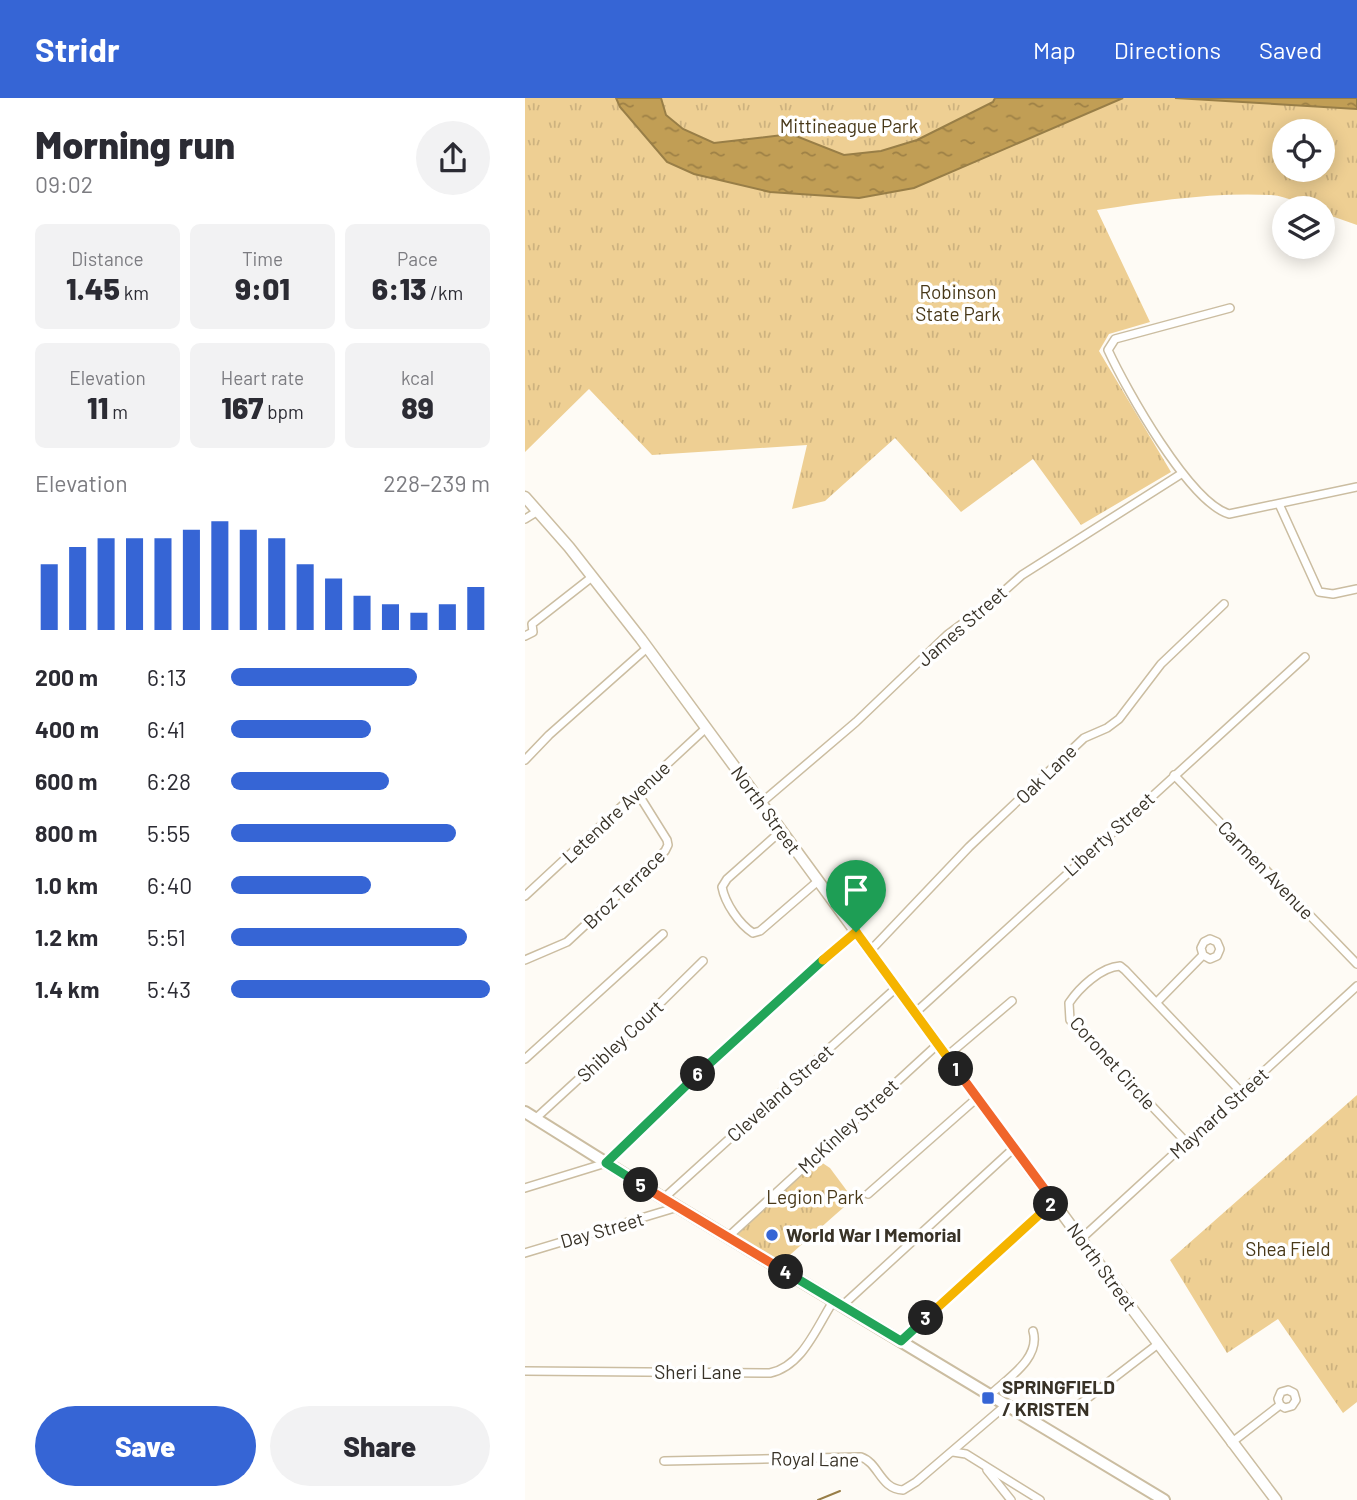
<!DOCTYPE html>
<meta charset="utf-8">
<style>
body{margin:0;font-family:Barlow,sans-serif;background:#f2f2f3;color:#2b2b33;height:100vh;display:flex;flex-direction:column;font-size:26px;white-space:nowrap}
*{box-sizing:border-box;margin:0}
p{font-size:23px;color:#7c7c81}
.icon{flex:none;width:38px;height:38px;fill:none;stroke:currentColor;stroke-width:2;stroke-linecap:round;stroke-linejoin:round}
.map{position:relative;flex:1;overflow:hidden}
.drawer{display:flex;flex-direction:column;background:#fff;width:525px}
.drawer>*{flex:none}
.tools{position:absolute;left:747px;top:21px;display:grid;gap:14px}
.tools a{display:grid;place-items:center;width:63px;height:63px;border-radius:50%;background:#fff;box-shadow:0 4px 18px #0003;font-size:35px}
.pin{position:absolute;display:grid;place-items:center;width:60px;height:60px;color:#fff;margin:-72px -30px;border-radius:50% 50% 50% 0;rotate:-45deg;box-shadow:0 0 7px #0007}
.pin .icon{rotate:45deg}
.km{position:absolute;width:35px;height:35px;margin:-18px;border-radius:50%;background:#222;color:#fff;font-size:19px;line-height:35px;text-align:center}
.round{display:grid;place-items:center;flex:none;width:74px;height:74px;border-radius:37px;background:#f2f2f3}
.overview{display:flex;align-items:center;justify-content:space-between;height:119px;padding:0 35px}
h1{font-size:38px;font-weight:800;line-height:52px}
.metrics{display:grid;grid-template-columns:repeat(3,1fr);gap:10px;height:119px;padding:7px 35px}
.metrics div{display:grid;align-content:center;border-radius:10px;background:#f2f2f3;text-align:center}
.metrics b{font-size:30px;font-weight:800}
.metrics small{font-size:19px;font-weight:400}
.metrics p{font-size:19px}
.chart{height:196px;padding:14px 35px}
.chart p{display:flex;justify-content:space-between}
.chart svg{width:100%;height:126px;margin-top:7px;stroke:#3665d5;stroke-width:6}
.button{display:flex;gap:14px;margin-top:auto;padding:14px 35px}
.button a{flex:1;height:80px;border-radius:42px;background:#3665d5;color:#fff;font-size:28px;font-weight:800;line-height:80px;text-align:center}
.button a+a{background:#f2f2f3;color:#2b2b33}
ul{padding:0 35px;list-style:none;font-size:23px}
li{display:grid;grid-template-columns:112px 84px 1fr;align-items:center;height:52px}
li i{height:18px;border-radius:9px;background:#3665d5}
header{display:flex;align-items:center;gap:42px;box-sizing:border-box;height:98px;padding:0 35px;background:#3665d5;color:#fff}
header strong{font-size:33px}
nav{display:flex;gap:38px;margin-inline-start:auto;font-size:24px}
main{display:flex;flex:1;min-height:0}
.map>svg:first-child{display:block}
.park{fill:url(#park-tufts);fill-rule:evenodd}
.water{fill:url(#water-ripples);stroke:#987e47;stroke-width:2}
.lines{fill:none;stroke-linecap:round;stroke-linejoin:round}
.stream{stroke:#987e47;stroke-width:2}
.minor-casing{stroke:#cbbda1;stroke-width:10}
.secondary-casing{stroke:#cbbda1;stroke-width:13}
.primary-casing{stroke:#cbbda1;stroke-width:14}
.minor{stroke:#fff;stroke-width:7}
.secondary{stroke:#fff;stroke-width:10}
.primary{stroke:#fff;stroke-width:10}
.split-1-casing{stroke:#fff;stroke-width:14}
.split-2-casing{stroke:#fff;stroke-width:14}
.split-3-casing{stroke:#fff;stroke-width:14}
.split-4-casing{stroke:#fff;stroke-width:14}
.split-5-casing{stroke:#fff;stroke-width:14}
.split-6-casing{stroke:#fff;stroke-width:14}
.split-7-casing{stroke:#fff;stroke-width:14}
.split-8-casing{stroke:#fff;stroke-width:14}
.split-1{stroke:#f5b400;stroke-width:9}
.split-2{stroke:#f0652b;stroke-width:9}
.split-3{stroke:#f5b400;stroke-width:9}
.split-4{stroke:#22a559;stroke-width:9}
.split-5{stroke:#f0652b;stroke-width:9}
.split-6{stroke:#22a559;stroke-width:9}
.split-7{stroke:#22a559;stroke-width:9}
.split-8{stroke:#f5b400;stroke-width:9}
.poi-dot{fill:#3665d5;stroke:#fff;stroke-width:2.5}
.labels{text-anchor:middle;stroke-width:7;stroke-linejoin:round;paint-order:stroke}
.park-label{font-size:19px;fill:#483818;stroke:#fff}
.street-label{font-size:19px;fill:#383227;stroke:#fff}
.poi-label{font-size:19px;font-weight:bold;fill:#383227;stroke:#fff;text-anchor:start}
</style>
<header>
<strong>Stridr</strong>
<nav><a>Map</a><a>Directions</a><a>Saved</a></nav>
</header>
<main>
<section class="drawer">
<div class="overview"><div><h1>Morning run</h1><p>09:02</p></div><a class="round"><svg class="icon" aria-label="share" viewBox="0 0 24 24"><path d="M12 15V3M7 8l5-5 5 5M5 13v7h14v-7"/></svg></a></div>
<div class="metrics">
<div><p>Distance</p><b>1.45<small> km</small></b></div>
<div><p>Time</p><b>9:01</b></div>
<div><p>Pace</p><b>6:13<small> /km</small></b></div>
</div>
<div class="metrics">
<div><p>Elevation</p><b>11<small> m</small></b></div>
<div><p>Heart rate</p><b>167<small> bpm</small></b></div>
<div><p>kcal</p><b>89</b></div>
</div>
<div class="chart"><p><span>Elevation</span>228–239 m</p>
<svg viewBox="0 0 160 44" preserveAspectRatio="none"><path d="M5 44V21M15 44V15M25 44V12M35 44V12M45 44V12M55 44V9M65 44V6M75 44V9M85 44V12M95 44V21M105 44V26M115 44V32M125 44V35M135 44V38M145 44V35M155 44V29"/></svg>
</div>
<ul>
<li><b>200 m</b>6:13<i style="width:72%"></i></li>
<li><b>400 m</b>6:41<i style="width:54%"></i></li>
<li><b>600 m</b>6:28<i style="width:61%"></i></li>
<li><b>800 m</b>5:55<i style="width:87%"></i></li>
<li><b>1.0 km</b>6:40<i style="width:54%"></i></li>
<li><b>1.2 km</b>5:51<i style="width:91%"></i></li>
<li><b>1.4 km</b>5:43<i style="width:100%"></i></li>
</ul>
<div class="button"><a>Save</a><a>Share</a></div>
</section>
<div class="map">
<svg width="832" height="1402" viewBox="0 0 832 1402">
<defs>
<pattern id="park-tufts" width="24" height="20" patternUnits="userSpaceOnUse" patternTransform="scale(1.75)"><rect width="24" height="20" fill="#eecf93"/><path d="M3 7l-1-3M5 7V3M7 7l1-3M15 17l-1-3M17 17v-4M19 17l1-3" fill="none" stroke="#cdb27f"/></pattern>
<pattern id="water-ripples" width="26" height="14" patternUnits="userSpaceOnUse" patternTransform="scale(1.75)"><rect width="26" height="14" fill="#c19e55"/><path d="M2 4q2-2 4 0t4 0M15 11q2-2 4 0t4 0" fill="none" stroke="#9e8146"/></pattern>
</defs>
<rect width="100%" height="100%" fill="#fefbf5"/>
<g class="park">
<path d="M0,0H109L143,46L318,73L518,0H832V127L798,115V110C779,110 764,98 746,97C687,94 630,103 572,112L625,224L584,236L574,253L646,374L556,427L508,361L436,414L370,340L300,403L267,411L282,347L127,357L64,291L0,354ZM760,33H798V72H760Z"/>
<path d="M136,0H470L469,3L392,42L356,53L319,57L266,36L189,45L158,31L141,17Z"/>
<path d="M832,997V1304L818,1315L753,1221L702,1255L645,1162Z"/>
<path d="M293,1062L305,1070L328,1101L257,1164L211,1136Z"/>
</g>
<g class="water">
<path d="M91,0H136L141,17L158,31L189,45L266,36L319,57L356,53L392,42L468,4L470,0H598L389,90L334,100L245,94L169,76L142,64L95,9Z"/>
<path d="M650,0H832V11Z"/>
</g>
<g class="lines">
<path class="stream" d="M293,1402L315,1393"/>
<g class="minor-casing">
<g id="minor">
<path d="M705,210L590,241L583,252C601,291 664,404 704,416L832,389"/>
<path d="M754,406L794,494L808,496L832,491"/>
<path d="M0,421L13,413"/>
<path d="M0,538L8,534L7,526L67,479"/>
<path d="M0,662L24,637L122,550"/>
<path d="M649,677L832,866"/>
<path d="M236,705L331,624L422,537L469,502L497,477L656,376"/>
<path d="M256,733L202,781L197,789C200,805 214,826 228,835L235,833L293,783"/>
<path d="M0,798L181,630"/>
<path d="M345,853L444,749L559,640L582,630L594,621L636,566L699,506"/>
<path d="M0,862L42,844L140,753L143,747L142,742L112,694"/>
<path d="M632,904L678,857L685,861L692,858L695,851L692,844L685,841L679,844L676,850L678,857"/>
<path d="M390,915L780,559"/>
<path d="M422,958L487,903"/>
<path d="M0,961L138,836"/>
<path d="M10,1021L118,922L178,863"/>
<path d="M661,1044L545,922L544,905C554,890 576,869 595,868L600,872L716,994"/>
<path d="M0,1090L81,1065L160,988L265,891L331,834"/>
<path d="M343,1096L452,1000"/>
<path d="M139,1100L371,890"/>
<path d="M203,1139L413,946"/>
<path d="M556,1141L832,888"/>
<path d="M0,1155L153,1109"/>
<path d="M318,1207L489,1050"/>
<path d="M376,1243L529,1104"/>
<path d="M0,1273L245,1275C278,1268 292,1228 309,1202"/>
<path d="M465,1297C483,1280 516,1260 508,1233"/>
<path d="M551,1309L633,1246"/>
<path d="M706,1345L755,1307L760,1310L767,1308L771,1302L769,1295L763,1292L756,1294L753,1301L755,1307"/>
<path d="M428,1354L441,1356L515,1402"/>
<path d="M139,1363L336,1359C354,1365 355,1391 378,1392L391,1384L481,1307"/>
<path d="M462,1372L486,1402"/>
</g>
</g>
<g class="secondary-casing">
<path id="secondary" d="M0,399L44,449L116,541L599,1200L751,1402"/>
</g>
<g class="primary-casing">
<path id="primary" d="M0,1014L123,1091L639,1402"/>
</g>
<use href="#minor" class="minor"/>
<use href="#secondary" class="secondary"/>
<use href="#primary" class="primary"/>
</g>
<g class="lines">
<g class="split-1-casing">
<path id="split-1" d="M331,834L431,971"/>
</g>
<g class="split-2-casing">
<path id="split-2" d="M431,971L529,1104L526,1106"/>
</g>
<g class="split-3-casing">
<path id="split-3" d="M401,1220L526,1106"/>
</g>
<g class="split-4-casing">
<path id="split-4" d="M261,1174L376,1243L401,1220"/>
</g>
<g class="split-5-casing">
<path id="split-5" d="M116,1087L261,1174"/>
</g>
<g class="split-6-casing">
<path id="split-6" d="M116,1087L81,1065L173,976"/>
</g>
<g class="split-7-casing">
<path id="split-7" d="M173,976L298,862"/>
</g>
<g class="split-8-casing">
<path id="split-8" d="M298,862L331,834"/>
</g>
<use href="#split-1" class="split-1"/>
<use href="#split-2" class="split-2"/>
<use href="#split-3" class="split-3"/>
<use href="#split-4" class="split-4"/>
<use href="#split-5" class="split-5"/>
<use href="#split-6" class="split-6"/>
<use href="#split-7" class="split-7"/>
<use href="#split-8" class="split-8"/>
</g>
<g class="poi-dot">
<circle cx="247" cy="1137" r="7"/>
<rect x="456" y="1293" width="14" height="14" rx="3.5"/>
</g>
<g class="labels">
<g class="park-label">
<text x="324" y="35">Mittineague Park</text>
<text x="433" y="201">Robinson<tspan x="433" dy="22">State Park</tspan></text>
<text x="290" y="1106">Legion Park</text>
<text x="763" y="1158">Shea Field</text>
</g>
<g class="street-label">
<text transform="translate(437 528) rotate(-41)" y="7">James Street</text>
<text transform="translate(521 676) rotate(-44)" y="7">Oak Lane</text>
<text transform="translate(241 712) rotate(54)" y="7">North Street</text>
<text transform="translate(91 714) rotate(-43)" y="7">Letendre Avenue</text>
<text transform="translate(584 736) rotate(-42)" y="7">Liberty Street</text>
<text transform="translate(741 772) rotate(46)" y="7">Carmen Avenue</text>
<text transform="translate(99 791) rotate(-44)" y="7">Broz Terrace</text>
<text transform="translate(95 943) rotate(-43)" y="7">Shibley Court</text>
<text transform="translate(588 965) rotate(48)" y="7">Coronet Circle</text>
<text transform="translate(255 995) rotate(-42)" y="7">Cleveland Street</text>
<text transform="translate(694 1015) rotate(-42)" y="7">Maynard Street</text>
<text transform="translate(323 1028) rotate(-43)" y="7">McKinley Street</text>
<text transform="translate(77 1132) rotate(-16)" y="7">Day Street</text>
<text transform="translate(577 1169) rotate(54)" y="7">North Street</text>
<text x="173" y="1281">Sheri Lane</text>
<text transform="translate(290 1361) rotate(1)" y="7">Royal Lane</text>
</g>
<g class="poi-label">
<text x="261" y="1144">World War I Memorial</text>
<text x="477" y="1296">SPRINGFIELD<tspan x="477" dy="22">/ KRISTEN</tspan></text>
</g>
</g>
</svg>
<div class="tools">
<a><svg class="icon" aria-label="locate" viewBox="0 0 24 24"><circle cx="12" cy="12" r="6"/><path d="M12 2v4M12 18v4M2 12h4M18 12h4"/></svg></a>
<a><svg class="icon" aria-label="layers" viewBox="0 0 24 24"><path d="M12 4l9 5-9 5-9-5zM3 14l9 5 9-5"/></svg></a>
</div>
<div class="pin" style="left:331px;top:834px;background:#1e9e55"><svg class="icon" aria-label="arrive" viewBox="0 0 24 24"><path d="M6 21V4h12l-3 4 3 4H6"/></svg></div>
<b class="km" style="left:431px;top:971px">1</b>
<b class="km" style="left:526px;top:1106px">2</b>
<b class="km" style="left:401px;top:1220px">3</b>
<b class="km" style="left:261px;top:1174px">4</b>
<b class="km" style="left:116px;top:1087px">5</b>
<b class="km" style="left:173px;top:976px">6</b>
</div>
</main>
